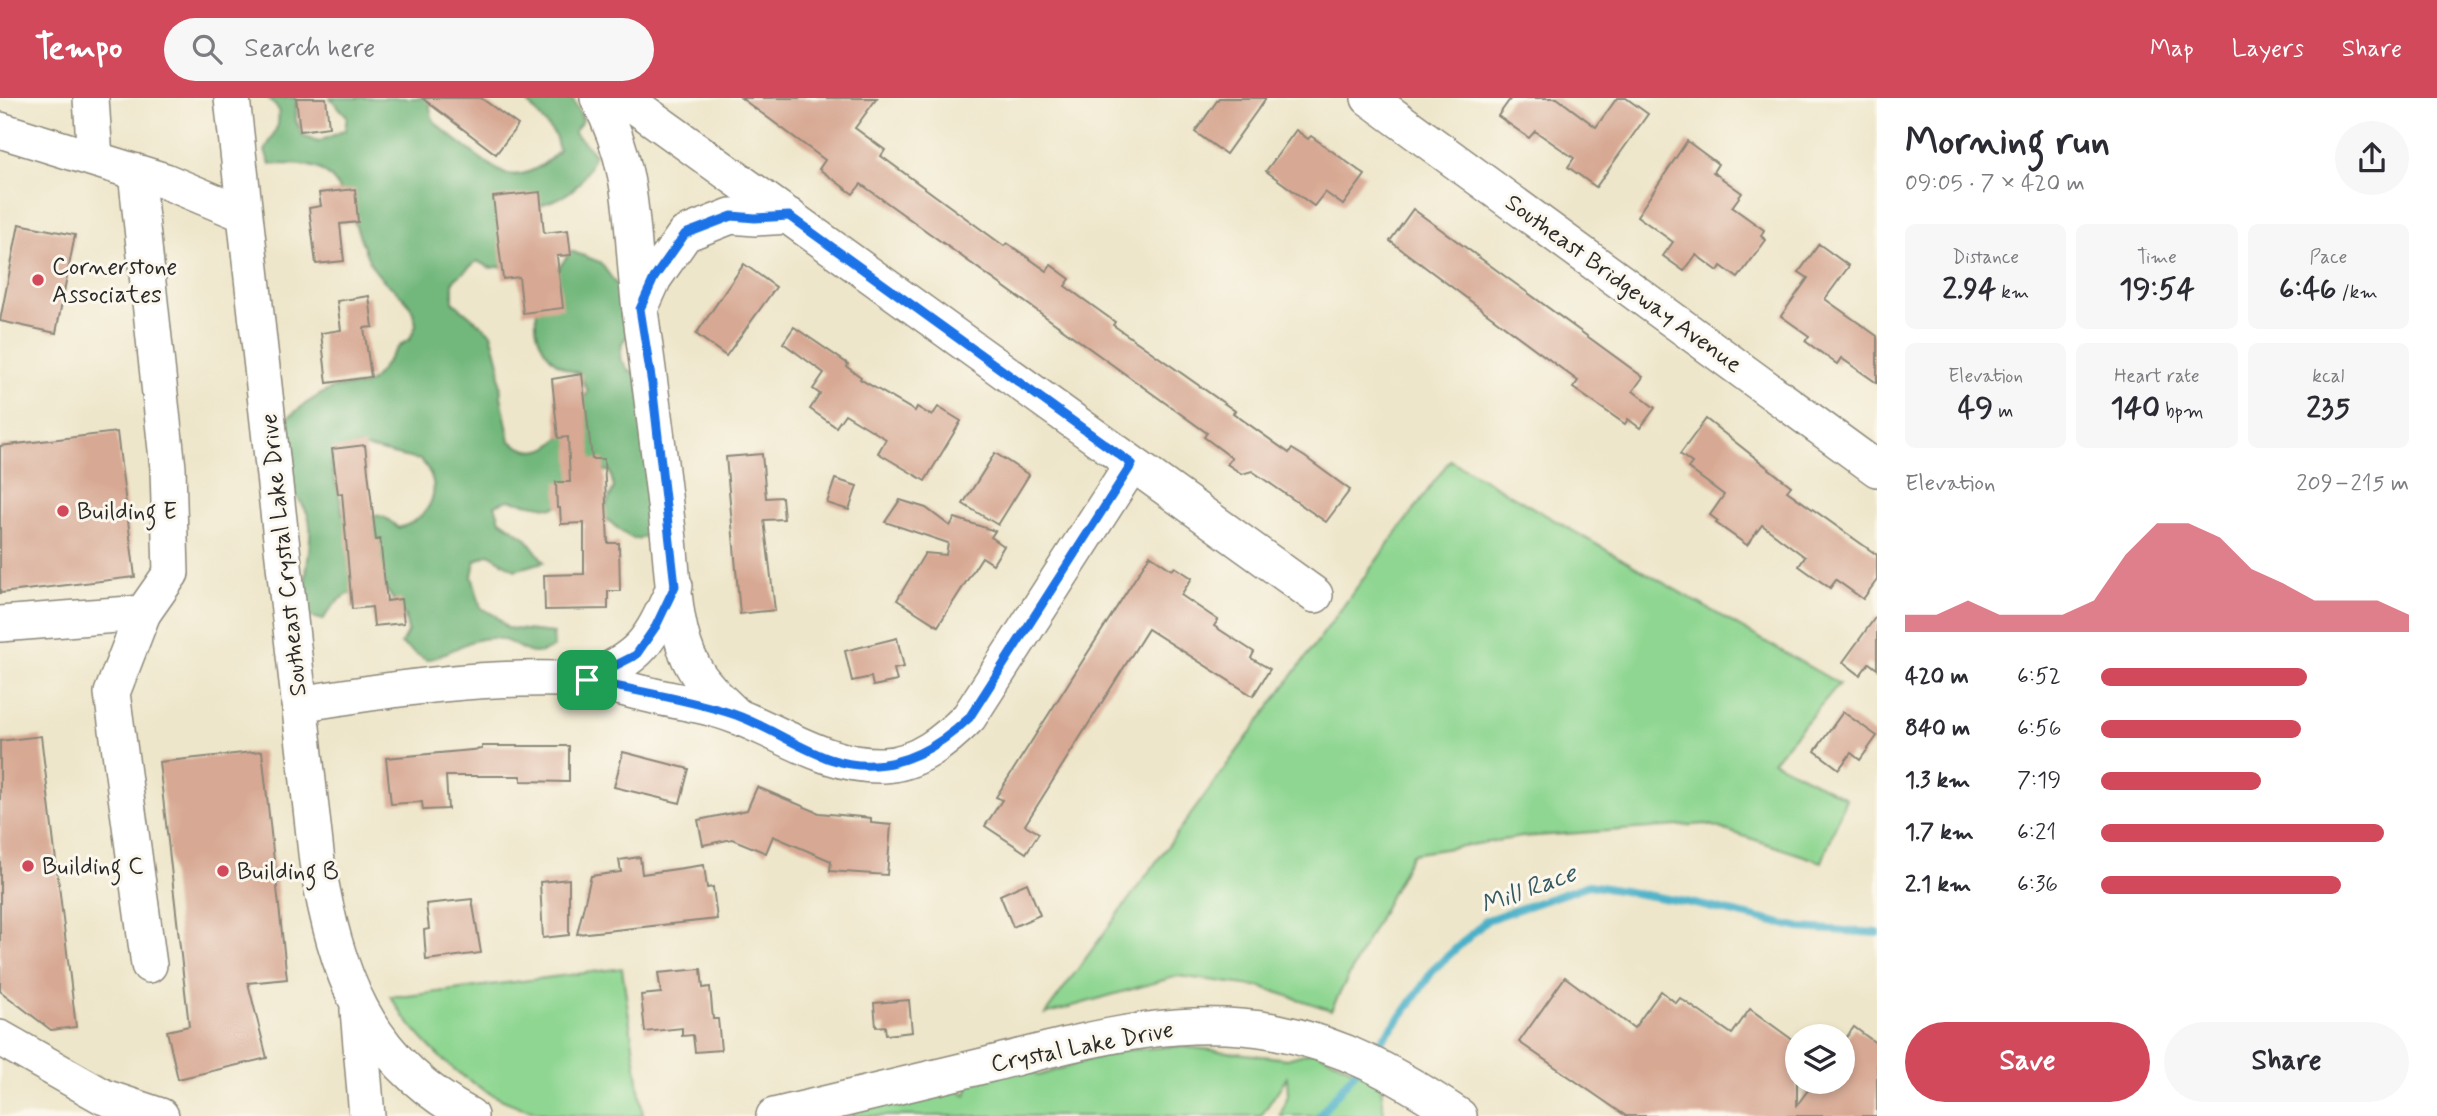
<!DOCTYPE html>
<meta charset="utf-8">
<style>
body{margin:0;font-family:Mynerve,sans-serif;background:#f7f7f7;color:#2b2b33;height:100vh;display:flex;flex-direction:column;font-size:26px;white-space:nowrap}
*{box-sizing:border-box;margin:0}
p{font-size:23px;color:#7c7c81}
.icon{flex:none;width:38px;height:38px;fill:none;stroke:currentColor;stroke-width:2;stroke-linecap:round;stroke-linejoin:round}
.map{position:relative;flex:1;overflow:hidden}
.sheet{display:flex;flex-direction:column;background:#fff;width:560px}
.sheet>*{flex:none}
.tools{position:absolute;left:1785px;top:926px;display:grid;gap:14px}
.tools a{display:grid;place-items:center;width:70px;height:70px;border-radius:50%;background:#fff;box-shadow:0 4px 10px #0003;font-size:35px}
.pin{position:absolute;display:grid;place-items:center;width:60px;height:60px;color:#fff;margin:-30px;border-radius:14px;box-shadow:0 4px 10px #0006}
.round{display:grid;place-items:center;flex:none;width:74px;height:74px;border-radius:37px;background:#f7f7f7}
.head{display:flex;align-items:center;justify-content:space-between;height:119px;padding:0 28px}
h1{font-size:38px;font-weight:700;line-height:52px}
.figures{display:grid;grid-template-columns:repeat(3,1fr);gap:10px;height:119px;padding:7px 28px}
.figures div{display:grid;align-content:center;border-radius:10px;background:#f7f7f7;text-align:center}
.figures b{font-size:30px;font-weight:700}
.figures small{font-size:19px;font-weight:400}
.figures p{font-size:19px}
.chart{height:196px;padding:14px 28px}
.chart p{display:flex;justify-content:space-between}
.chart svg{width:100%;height:126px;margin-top:7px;fill:#d1495b;opacity:.7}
.primary-button{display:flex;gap:14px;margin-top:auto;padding:14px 28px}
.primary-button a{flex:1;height:80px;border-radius:42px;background:#d1495b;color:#fff;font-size:28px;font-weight:700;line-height:80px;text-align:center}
.primary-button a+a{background:#f7f7f7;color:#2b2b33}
ul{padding:0 28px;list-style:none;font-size:23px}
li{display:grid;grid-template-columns:112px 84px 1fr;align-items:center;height:52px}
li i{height:18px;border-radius:9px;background:#d1495b}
header{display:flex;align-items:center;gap:42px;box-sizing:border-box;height:98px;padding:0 35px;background:#d1495b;color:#fff}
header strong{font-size:33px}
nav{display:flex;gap:38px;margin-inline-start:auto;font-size:24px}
.search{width:490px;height:63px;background:#f7f7f7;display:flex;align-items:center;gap:18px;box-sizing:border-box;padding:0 24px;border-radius:38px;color:#7c7c81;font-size:26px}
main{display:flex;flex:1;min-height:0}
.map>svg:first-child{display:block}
.green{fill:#8ed691;stroke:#5c805e;stroke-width:2}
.forest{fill:#72b77b;stroke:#4e7153;stroke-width:2;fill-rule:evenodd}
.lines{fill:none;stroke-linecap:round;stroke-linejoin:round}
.stream{stroke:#49b0c8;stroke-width:8}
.building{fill:#d7a893}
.minor-casing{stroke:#8c887a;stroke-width:38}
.minor{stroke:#fff;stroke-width:35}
.route-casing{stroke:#fff;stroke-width:14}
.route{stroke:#1a73e8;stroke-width:9}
.poi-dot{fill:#d1495b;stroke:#fbf7ec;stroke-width:2.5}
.labels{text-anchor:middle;stroke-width:6;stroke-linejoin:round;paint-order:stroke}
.poi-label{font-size:24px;fill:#2b2b2b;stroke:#fbf7ec;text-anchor:start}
.street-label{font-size:24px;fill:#2b2b2b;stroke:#fbf7ec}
.water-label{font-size:26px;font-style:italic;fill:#365a62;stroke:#fbf7ec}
</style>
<header>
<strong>Tempo</strong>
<div class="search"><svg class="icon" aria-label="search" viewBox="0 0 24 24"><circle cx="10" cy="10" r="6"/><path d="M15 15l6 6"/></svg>Search here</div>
<nav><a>Map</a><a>Layers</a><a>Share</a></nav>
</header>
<main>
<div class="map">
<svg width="1877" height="1018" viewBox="0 0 1877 1018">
<rect width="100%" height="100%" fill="#fbf7ec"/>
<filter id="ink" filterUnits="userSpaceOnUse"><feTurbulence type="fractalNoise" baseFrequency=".0143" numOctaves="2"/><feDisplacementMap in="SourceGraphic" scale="14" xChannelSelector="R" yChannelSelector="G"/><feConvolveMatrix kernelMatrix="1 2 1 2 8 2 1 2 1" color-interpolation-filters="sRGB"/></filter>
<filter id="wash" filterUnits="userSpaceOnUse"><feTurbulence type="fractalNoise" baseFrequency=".00686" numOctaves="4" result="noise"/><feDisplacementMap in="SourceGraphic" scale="28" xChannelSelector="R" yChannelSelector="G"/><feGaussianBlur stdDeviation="1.57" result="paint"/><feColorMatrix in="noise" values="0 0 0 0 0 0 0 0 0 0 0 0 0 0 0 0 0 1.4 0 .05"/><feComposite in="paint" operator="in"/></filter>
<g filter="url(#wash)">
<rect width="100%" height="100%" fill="#eee6ca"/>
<g class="green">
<path d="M1450,362L1839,586L1773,663L1846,700L1822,764L1707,726L1522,739L1412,756L1331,912L1261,889L1178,878L1045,916Z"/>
<path d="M622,870L643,1018C614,1018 580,1018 551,1017C482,1005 426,955 390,898H407Z"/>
<path d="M1178,948L1287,961L1315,953L1381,985L1384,1018H1280L1288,997L1287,979L1261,1018H821L929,971L966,997L975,963L1005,954L1038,978L1116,953Z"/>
</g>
<path class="forest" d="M268,0H296V23L303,38L318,44L345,32L347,18L330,0H429C430,7 430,15 433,21C438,30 498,75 507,76C526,80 547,66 559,52L555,37L524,0H572L583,22L574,34L595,56C576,104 561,96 520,116L504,168L490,170L477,163L453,183V204L491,235L499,265L501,298L510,343C552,374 570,324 588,293L579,275C550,269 529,240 538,209C543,189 559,170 571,153L600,164L641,220L622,245L620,260L628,272L643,278L670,423C633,450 635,445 602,417L614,389L610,374L596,370L565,402L553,410L508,402L495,407L500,422L526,440L544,464L515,472L489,456L475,463L472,478L481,510L496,518L507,530L553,535L554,549C524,566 519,541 493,540C468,539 450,557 426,562L401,546L408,533L405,518L385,490C358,488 336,498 323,522L309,518C299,488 312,458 310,428C309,406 289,395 284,376C281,366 276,343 279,333C282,319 324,292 338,289C349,287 360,291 370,284C386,271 390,251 410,241L416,227C411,192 388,195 372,168C357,143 348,77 313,69C300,65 284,67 270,66L265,53L278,27L279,12ZM356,348C379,351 398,359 421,362C446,390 431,420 398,430C385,417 376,413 359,423L342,416C342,397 332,382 331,362Z"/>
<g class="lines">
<g class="stream">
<path d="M1370,956L1403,916L1434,871L1487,822L1589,787L1691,805L1800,830L1877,835"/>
<path d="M1319,1018L1359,969"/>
</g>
</g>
<g id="blocks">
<g class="building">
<path d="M296,0H326L329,29L300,33Z"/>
<path d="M422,0H481L518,27L496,56Z"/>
<path d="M741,0H877L855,30L885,52L881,58L1004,148L1007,145L1047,173L1051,167L1070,181L1065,188L1115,224L1113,227L1235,313L1233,315L1289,355L1292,351L1305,359L1350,392L1326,424L1252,373L1242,376L1227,366L1232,360L1204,339L1207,335L861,86L853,96L819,71L825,62Z"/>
<path d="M1219,0H1266L1226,56L1195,34Z"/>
<path d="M1511,0H1557L1596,29L1617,0H1626L1648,16L1596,89L1568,69L1574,60L1535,33L1529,40L1498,18Z"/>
<path d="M1296,32L1308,41L1311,38L1365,77L1343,107L1325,94L1314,108L1266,73Z"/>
<path d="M1687,43L1718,66L1713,74L1742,95L1732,109L1764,132L1761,138L1766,142L1738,180L1721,168L1718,173L1696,157L1684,173L1663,158L1673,144L1637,118Z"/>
<path d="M355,91L358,124L340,126L344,163L316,166L309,110L321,108L319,95Z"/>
<path d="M540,94L544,135L568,132L571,157L557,158L563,210L523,215L519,179L503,181L493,99Z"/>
<path d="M1413,111L1643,279L1633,293L1655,310L1640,330L1628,321L1625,326L1573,290L1578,283L1390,143Z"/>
<path d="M19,126L75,137L56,235L0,223Z"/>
<path d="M1819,146L1849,168L1825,201L1877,238V285L1841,260L1837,266L1805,243L1809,238L1781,218L1808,180L1799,174Z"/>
<path d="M744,166L776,189L726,258L696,236Z"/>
<path d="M369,198L373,229L364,230L371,279L327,285L321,235L341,232L337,203Z"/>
<path d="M794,229L848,266L847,269L861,279L860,281L915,313L917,309L932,318L938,309L961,323L925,383L878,355L886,341L845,316L836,329L810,311L820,296L813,291L824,275L783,245Z"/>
<path d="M582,276L592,361H604L608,445H619L620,493H608V511L545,512L544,477L584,476V425L561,426L560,410H557L556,384H570L568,339L558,340L552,281Z"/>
<path d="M1706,321L1791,388L1787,393L1877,457V482L1863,501L1836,482L1830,490L1799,468L1805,459L1762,427L1747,447L1716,425L1718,423L1710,417L1724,397L1688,370L1692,365L1680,356Z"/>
<path d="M117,334L135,479L0,495V348Z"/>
<path d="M365,347L376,442L380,441L387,503L401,501L404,525L374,528L372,509L352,511L342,395L338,396L332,351Z"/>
<path d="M995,355L1029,377L998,427L963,406Z"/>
<path d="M762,356L766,400L782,399L784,421L764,422L775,512L740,516L726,359Z"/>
<path d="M835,381L857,388L849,412L827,405Z"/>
<path d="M900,402L926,410L950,428L955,420L995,433L991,439L1004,448L993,466L982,459L938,528L897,502L925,455L946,457L948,445L885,424Z"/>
<path d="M1150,457L1172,472L1175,469L1192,480L1181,497L1218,522L1214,528L1254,554L1251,560L1270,571L1253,598L1148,531L1025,727L1039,735L1026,755L985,728L1002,702L996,699Z"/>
<path d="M1877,517V571L1869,565L1860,577L1843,564Z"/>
<path d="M897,540L904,569L894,571L897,583L873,588L871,579L852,583L845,553Z"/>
<path d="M1843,614L1877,638L1860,662L1851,655L1839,671L1815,653Z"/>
<path d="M41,638L76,929L51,932L0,893V643Z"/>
<path d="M482,648H569V684L521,683V678H446L448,711L423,712L422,704L391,706L386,660L482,651Z"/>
<path d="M262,653L287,881L248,885L267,960L178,981L167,933L189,928L159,664Z"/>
<path d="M623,654L689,671L680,705L614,689Z"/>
<path d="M757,689L819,715L871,720V725L891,727L887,777L830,773L831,763L773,738L766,755L732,741L703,747L698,722L747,712Z"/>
<path d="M640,759L642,776L704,767L707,790L713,789L717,821L577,836L591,778L621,774L619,762Z"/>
<path d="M569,781V837L543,840L540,784Z"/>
<path d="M1027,785L1040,817L1013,829L1000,797Z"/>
<path d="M472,801L481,855L426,862L424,832L429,831L426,806Z"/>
<path d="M701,871L703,890L710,889L713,921H718L721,952L695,954L693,937L682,938V930L645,934L641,897L661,895L658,875Z"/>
<path d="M1565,879L1634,930L1661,893L1676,905L1680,900L1732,936L1750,911L1797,945V1007L1814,984H1843V944L1854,929L1877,946V1018H1626L1519,944Z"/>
<path d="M909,902L912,934L886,937L885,928L876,929L874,905Z"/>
</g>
</g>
</g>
<g filter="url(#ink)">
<use href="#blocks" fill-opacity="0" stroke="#8c887a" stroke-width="2"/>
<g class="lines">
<g class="minor-casing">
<g id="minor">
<path d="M91,0L95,61"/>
<path d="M232,0L317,764C336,874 364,961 470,1018"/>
<path d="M598,0C637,73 630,133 640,212C650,286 660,359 668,433C673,474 673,533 693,568C703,587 720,602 735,616"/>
<path d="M624,0L1315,497"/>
<path d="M1369,0L1877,371"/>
<path d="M0,32L165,83L244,116"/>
<path d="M136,74L168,370L171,475L143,515L112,595L149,867"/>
<path d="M640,211L654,180L685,136L731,118L755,120L789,118"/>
<path d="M0,526L143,515"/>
<path d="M587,582C644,558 650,542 675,488"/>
<path d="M299,606C392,591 490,576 584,582C605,584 626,592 646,596C669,602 692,605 714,611C772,626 820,669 883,667C918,666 946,642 969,619L1132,366"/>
<path d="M358,912L367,1018"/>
<path d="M0,940L104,999L161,1018"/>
<path d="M774,1018C846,1001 918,983 991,966C1083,943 1177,916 1273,933C1343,946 1401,979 1459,1018"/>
</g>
</g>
<use href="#minor" class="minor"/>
</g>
</g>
<g class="lines" filter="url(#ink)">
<g class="route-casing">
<path id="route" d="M732,118L755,120L789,118L1132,366L969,620C930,657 884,679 830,661C796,649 766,627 733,616C688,601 634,593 587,582L636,557L656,528L675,488L652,286L640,211L654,180L685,136Z"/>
</g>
<use href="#route" class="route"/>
</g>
<g class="poi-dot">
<circle cx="38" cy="182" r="7"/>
<circle cx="63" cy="413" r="7"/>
<circle cx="28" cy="768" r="7"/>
<circle cx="223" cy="773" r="7"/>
</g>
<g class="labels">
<g class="poi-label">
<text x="52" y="176">Cornerstone<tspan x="52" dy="28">Associates</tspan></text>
<text x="77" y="421">Building E</text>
<text x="42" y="776">Building C</text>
<text x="237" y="781">Building B</text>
</g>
<g class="street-label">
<text transform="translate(1624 185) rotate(36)" y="8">Southeast Bridgeway Avenue</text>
<text transform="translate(283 457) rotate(-96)" y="8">Southeast Crystal Lake Drive</text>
<text transform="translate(1082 948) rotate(-11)" y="8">Crystal Lake Drive</text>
</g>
<g class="water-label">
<text transform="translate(1528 790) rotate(-20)" y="9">Mill Race</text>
</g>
</g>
</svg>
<div class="tools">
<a><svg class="icon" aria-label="layers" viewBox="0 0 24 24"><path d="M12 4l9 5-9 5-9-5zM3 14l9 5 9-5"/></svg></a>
</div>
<div class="pin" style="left:587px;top:582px;background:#1e9e55"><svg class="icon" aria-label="arrive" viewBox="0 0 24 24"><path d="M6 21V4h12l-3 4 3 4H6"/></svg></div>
</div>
<section class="sheet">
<div class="head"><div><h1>Morning run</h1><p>09:05 · 7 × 420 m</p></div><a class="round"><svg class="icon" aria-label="share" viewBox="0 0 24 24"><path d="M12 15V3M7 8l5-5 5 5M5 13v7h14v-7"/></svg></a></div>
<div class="figures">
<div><p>Distance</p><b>2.94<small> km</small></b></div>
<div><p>Time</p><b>19:54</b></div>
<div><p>Pace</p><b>6:46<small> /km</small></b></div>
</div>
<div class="figures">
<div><p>Elevation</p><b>49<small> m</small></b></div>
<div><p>Heart rate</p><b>140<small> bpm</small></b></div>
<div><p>kcal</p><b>235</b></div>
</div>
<div class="chart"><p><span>Elevation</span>209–215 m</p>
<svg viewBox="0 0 160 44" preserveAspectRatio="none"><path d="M0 44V38L10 38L20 33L30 38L40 38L50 38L60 33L70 17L80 6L90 6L100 11L110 22L120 27L130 33L140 33L150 33L160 38V44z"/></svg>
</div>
<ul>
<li><b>420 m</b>6:52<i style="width:67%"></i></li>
<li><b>840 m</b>6:56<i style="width:65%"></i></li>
<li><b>1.3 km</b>7:19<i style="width:52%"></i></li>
<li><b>1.7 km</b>6:21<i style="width:92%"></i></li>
<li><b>2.1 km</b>6:36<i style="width:78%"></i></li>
</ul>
<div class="primary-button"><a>Save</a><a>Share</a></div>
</section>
</main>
